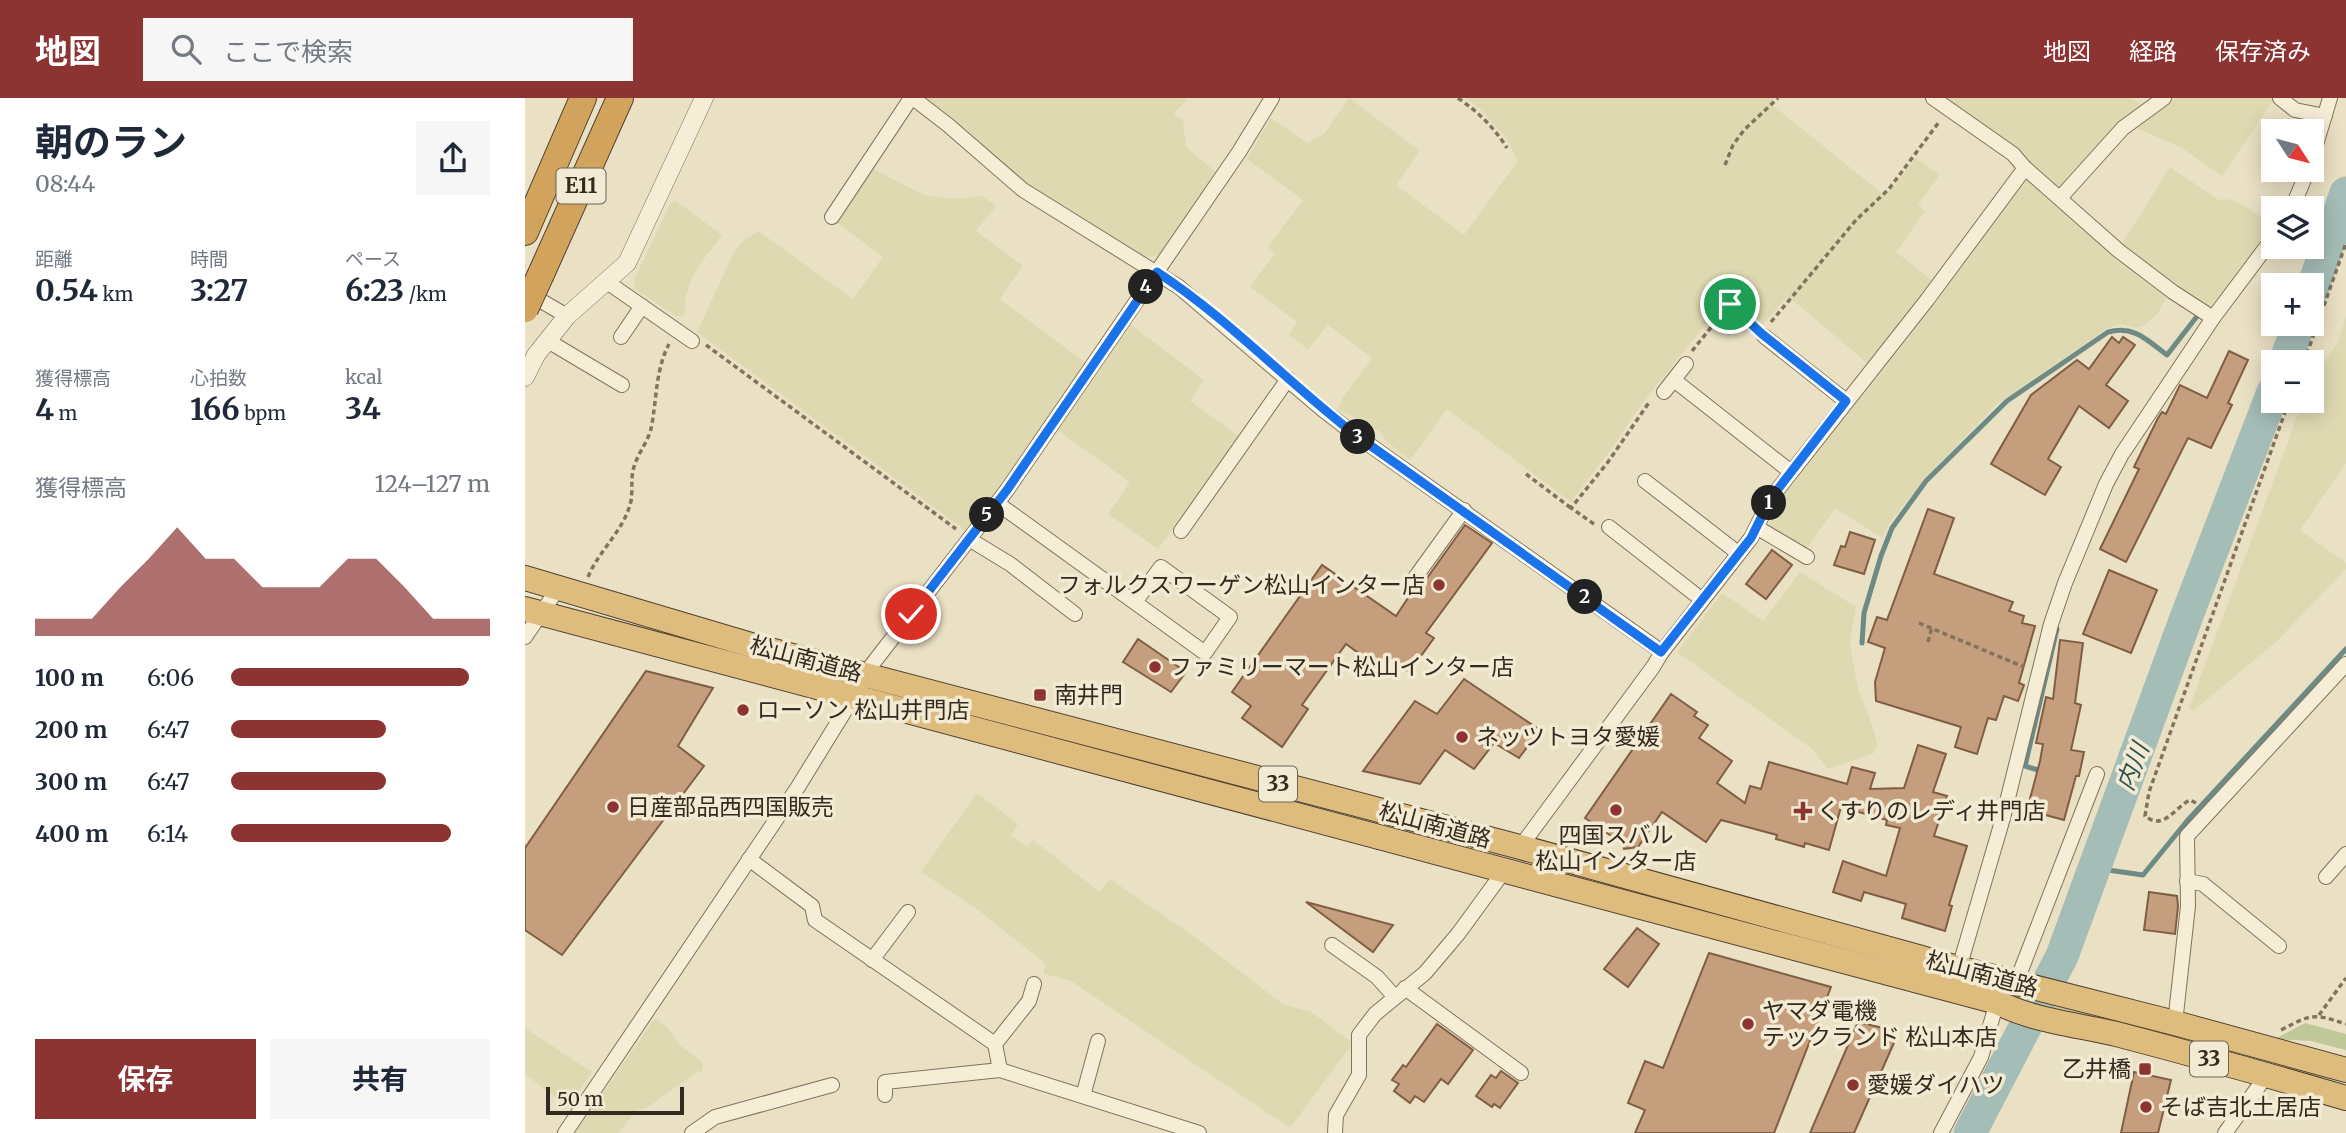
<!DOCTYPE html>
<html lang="ja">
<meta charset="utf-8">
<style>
body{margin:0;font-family:Merriweather,"Noto Sans JP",serif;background:#f6f6f7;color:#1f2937;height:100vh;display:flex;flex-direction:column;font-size:26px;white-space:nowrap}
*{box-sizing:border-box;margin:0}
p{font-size:23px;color:#747a83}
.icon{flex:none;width:38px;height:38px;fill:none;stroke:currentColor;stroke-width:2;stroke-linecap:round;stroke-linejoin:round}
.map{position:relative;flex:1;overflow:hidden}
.details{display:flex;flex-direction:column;background:#fff;width:525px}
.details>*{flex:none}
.needle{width:46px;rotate:126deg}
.controls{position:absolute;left:1736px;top:21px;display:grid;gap:14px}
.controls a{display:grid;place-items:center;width:63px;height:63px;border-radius:0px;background:#fff;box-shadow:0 4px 18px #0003;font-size:35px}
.scale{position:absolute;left:21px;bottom:18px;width:138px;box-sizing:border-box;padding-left:7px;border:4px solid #342a1f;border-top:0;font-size:19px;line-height:24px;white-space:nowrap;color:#342a1f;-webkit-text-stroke:5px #f2ead3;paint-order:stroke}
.pin{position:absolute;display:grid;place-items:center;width:60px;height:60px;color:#fff;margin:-30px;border:4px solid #fff;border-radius:50%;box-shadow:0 2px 7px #0007}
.km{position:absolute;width:35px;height:35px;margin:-18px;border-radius:50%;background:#222;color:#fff;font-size:19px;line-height:35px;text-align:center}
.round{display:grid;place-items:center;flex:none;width:74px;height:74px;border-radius:0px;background:#f6f6f7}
.summary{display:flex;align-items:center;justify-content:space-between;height:119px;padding:0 35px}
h1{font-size:38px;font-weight:700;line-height:52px}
.metrics{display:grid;grid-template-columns:repeat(3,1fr);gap:10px;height:119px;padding:7px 35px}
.metrics div{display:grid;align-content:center}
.metrics b{font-size:30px;font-weight:700}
.metrics small{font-size:19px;font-weight:400}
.metrics p{font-size:19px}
.chart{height:196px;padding:14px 35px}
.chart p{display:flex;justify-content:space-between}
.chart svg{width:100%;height:126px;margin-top:7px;fill:#8c3431;opacity:.7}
.cta{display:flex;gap:14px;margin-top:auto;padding:14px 35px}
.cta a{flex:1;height:80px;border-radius:0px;background:#8c3431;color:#fff;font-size:28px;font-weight:700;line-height:80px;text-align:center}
.cta a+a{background:#f6f6f7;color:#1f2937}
ul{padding:0 35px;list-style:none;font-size:23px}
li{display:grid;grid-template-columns:112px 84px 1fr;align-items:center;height:52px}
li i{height:18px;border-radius:9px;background:#8c3431}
header{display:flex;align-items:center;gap:42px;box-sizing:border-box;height:98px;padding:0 35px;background:#8c3431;color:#fff}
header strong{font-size:33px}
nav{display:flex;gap:38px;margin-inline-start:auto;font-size:24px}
.search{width:490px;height:63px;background:#f6f6f7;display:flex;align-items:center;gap:18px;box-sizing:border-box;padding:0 24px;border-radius:0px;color:#747a83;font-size:26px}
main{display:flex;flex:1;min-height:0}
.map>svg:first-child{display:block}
.farmland{fill:#dfd9b2}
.green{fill:#c0c799}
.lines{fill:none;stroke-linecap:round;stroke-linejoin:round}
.stream{stroke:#6d8a84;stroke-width:5}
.river{stroke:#a5bdb7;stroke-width:33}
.building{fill:#c59e7d;stroke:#805e44;stroke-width:2}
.minor-casing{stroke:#83725c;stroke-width:16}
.tertiary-casing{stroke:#83725c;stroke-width:19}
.trunk-casing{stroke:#514130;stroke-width:26}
.motorway-casing{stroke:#514130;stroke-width:28}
.path{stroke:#83725c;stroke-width:3.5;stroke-dasharray:5 3.5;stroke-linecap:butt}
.minor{stroke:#f5edd6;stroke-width:14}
.tertiary{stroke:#f5edd6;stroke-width:18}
.trunk{stroke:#debc7e;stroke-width:24}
.motorway{stroke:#d2a35c;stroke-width:26}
.motorway-bridge-casing{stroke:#514130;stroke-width:28;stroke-linecap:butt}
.motorway-bridge{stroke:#d2a35c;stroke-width:26}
.route-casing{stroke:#fff;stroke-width:14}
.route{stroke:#1a73e8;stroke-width:9}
.poi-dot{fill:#8c3431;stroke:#f2ead3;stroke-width:2.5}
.labels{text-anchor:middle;stroke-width:7;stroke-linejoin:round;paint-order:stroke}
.shield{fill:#f2ead3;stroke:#6d6455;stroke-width:2}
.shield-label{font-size:21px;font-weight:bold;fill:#342a1f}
.poi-label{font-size:23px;fill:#342a1f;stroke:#f2ead3;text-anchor:start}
.street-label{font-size:23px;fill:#342a1f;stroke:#f2ead3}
.water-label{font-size:24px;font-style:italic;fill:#2f5252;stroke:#f2ead3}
</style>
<header>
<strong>地図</strong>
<div class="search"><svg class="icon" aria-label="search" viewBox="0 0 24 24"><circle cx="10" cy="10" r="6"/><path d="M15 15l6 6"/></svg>ここで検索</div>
<nav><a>地図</a><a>経路</a><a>保存済み</a></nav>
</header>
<main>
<section class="details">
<div class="summary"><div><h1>朝のラン</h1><p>08:44</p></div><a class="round"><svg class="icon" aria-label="share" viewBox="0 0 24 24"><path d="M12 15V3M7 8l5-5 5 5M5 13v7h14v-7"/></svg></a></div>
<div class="metrics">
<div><p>距離</p><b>0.54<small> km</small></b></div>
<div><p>時間</p><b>3:27</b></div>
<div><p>ペース</p><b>6:23<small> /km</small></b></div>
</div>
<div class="metrics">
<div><p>獲得標高</p><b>4<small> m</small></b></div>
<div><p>心拍数</p><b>166<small> bpm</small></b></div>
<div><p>kcal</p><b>34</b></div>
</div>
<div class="chart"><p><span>獲得標高</span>124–127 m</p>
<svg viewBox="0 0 160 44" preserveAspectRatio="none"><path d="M0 44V38L10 38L20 38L30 27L40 17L50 6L60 17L70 17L80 27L90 27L100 27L110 17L120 17L130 27L140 38L150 38L160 38V44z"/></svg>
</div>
<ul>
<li><b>100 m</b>6:06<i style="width:92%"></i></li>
<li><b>200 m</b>6:47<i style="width:60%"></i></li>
<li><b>300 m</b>6:47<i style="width:60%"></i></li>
<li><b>400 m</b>6:14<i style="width:85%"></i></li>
</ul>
<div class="cta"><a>保存</a><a>共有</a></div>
</section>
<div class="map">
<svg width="1821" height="1035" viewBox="0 0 1821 1035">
<rect width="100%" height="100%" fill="#eae0c4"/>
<g class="farmland">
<path d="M401,0H662L649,16L658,23L661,49L692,75L636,154L631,158L616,160L598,145L502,86Z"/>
<path d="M824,0L895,53L871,87L939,137L993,63L980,38L953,9L940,0H1249L1245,5L1359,97L1370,87L1391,60L1415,77L1393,107L1400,113L1371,154L1408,183L1342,265L1263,198L1236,228L1218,210L1202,200L1118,304L1085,353L1046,404L922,311L885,362L862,344L856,335L844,327L813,311L817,301L847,260L803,227L783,251L764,237L772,224L725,189L750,155L743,149L778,102L722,61L746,20L782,45L799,36Z"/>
<path d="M1414,0H1606L1619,9L1533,95Z"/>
<path d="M1646,0H1748L1749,1L1697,78L1657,50L1607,28L1628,17Z"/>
<path d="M1645,69L1694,102L1703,101L1718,107L1748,127L1686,212L1595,149Z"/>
<path d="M346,70L399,97L428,101L457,98L471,108L451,133L498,168L475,201L561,265L483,377L441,433L172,234L209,154L219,142L233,133L328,201L358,159L310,123Z"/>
<path d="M1501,81L1528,102L1562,135L1643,197L1633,215L1618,228L1612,230L1594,226L1581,231L1471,307L1399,381L1363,427L1357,440L1310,410L1281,452L1243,429L1255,402L1406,211Z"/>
<path d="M151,103L197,137L178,162L167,180L161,197L159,217L151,218L110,191L109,182L146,104Z"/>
<path d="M1821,218V365L1775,432L1821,465V471L1751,544L1668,613L1664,610L1778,303H1787V281L1813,244Z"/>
<path d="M605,226L679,282L665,303L716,340L633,451L583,416L605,384L531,331Z"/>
<path d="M1275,474L1331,509L1325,543L1327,559L1333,590L1349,633L1352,646L1349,655L1303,671L1287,651L1152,554L1197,495L1238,523Z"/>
<path d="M452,695L493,726L486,737L502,749L508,742L575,794L585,781L670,839L759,907L785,913L828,945L765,1030L546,883L519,876L520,865L453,812L396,774Z"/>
<path d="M130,920L140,927L155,947L178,965L177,973L172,974L123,1009L112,1012L93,1035H50Z"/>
<path d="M0,930L67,974L43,1009L0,976Z"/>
</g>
<g class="green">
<path d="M1451,883L1656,939L1683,952L1487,901Z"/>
<path d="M1780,925L1821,936V952L1786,943L1750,941Z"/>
</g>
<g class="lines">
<g class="stream">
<path d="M1337,545L1339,515L1356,458L1367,430L1401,383L1482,303L1583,234C1609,227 1622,242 1642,257L1673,217"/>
<path d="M1519,674L1500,668L1532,531"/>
<path d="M1569,770L1618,777L1662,723L1821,551"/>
</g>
<g class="river">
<path d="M1787,192L1821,95"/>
<path d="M1760,264L1774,226"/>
<path d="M1445,1035L1537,858L1661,520L1748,294"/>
</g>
</g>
<g class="building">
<path d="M1587,239L1594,245L1598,239L1610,247L1581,287L1603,303L1584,330L1554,308L1523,361L1536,369L1520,397L1466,366L1506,297L1552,262L1564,271Z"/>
<path d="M1704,253L1723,262L1703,305L1707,307L1686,350L1663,340L1601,464L1575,451L1614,371L1609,369L1633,320L1637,314L1641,316L1655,287L1682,300Z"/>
<path d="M1403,411L1429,420L1409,476L1488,504L1484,513L1499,518L1497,525L1510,528L1494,585L1499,587L1493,603L1479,598L1471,622L1463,620L1452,656L1430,649L1436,629L1351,603L1350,584L1360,550L1343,544L1352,519L1362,522Z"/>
<path d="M940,427L967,445L901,535L909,540L885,573L873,570L866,579L821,546L777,607L783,611L757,649L717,620L726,608L707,594L797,467L871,518L885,497L892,494Z"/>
<path d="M1325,434L1350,442L1339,476L1309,467L1316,448L1320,449Z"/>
<path d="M1247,452L1267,467L1241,501L1221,486Z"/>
<path d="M1584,472L1632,492L1606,555L1558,536Z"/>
<path d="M613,541L661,574L646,594L598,564Z"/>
<path d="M1535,542L1558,545L1550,605L1556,607L1546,652L1559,654L1554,678H1551L1539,722L1502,712L1515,663L1518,646L1511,645L1521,599L1528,601Z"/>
<path d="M121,573L188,590L153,648L179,668L37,857L0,832V750Z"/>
<path d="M939,581L1015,632L994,660L969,645L949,671L920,652L895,686L838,673L890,603L912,616Z"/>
<path d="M1146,596L1172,614L1169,618L1183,627L1174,640L1207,663L1192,685L1220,705L1225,688L1236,691L1244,664L1322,686L1327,669L1350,675L1345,691L1379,690L1393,647L1421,656L1408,694L1422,698L1409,738L1442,748L1424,807L1427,808L1420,833L1377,820L1381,806L1339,794L1336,803L1308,794L1318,763L1361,778L1375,730L1361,727L1362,722L1316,709L1304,752L1280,745L1279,749L1251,741L1252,737L1196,722L1181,744L1137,714L1113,749L1099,751L1098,746L1060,720Z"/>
<path d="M1624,794L1652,798L1653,808L1650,836L1619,832Z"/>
<path d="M781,804L868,827L848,854Z"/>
<path d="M1112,830L1134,846L1103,889L1079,871Z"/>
<path d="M1184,855L1306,889L1249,1035H1110L1120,1012L1103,1005L1120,963L1138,970Z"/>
<path d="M1333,924L1362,931L1372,938L1329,1035H1285Z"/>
<path d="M912,926L948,952L923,986L916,981L899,1004L890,998L885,1005L869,993L874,986L867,982L878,967L881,969Z"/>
<path d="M976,973L993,985L975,1010L969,1006L967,1009L951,998L966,977L971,980Z"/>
<path d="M1609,974L1646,982L1633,1035H1596Z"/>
</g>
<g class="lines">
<g class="minor-casing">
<g id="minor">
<path d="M388,0L423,27L498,92L654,189L798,312L832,338L1137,554L1128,569L993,752"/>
<path d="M1408,0L1488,56L1500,70L1594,153L1648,194L1688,220"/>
<path d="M1755,0L1770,12L1800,18"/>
<path d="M1787,60L1805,0"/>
<path d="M1535,100L1598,30L1639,0"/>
<path d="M1767,110L1783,72"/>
<path d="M307,119L386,0"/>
<path d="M82,184L167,243"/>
<path d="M1,194L42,218"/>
<path d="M1239,238L1321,303"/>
<path d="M96,239L117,208"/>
<path d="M23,243L97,287"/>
<path d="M1149,282L1266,374"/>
<path d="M1139,294L1161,266"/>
<path d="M1120,383L1213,455"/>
<path d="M472,405L680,555L705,519L636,469L610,504"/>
<path d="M1084,429L1176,501"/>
<path d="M1233,430L1282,459"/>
<path d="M656,433L763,281"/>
<path d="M444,441L485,466L550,516"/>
<path d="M884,488L939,412"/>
<path d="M0,539L34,489"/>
<path d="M1137,554L1226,440L1246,400L1402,202L1500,70"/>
<path d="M224,761L287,808L290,822L470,946L475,972"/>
<path d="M1801,779L1821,756"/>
<path d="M1662,783L1678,786L1754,848"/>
<path d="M807,847L852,879L869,898"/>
<path d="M347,862L383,814"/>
<path d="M1432,877L1478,720L1526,526L1540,485L1581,386L1597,356L1688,220L1748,140"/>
<path d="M1491,885L1572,676"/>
<path d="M880,890L996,975"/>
<path d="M1650,925L1663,808L1662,738L1821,566"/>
<path d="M470,946L504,903L509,886"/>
<path d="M360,997V984L475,972L674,1035"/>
<path d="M558,998L573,943"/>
<path d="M40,1035L273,689L329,598L339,577L482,392L714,54L747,0"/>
<path d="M167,1035L190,1019L307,987"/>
<path d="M810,1035L811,1017L834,977V937L850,916L900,875L933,836L982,769"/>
<path d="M1416,1035L1456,959L1472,904"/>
<path d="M1700,1035L1744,974"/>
</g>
</g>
<g class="tertiary-casing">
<path id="tertiary" d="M0,279L11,257L42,218L102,165L179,0"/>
</g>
<g class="trunk-casing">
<g id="trunk">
<path d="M0,480L226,547L995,749L1433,870L1650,925L1821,972"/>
<path d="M0,511L1472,904C1508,923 1555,927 1595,937C1671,957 1746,978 1821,1000"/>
</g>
</g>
<g class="motorway-casing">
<g id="motorway">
<path d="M0,134L58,0"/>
<path d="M16,176L95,0"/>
</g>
</g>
<g class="path">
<path d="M933,0C953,14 969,29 982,50"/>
<path d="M1200,67L1208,47L1219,32L1253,0"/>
<path d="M1246,224L1331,122L1364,91L1414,24"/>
<path d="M181,247L431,431"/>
<path d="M1167,253L1205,206L1228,227"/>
<path d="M1779,264L1821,145"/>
<path d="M1001,376L1046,410"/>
<path d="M1069,426L1046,410L1083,364L1125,303"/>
<path d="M63,479C74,452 99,433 106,403C108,391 105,378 110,366C114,354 123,343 126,331C132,302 130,273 144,246"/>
<path d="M1394,525L1499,569"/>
<path d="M1403,544L1407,529"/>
<path d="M1671,705L1665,702C1649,710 1639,733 1620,718L1624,694L1764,303"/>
<path d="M1794,917L1821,880"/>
<path d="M1756,932C1787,916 1788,915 1821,926"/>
</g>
<use href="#minor" class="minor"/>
<use href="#tertiary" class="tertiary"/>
<use href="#trunk" class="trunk"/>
<use href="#motorway" class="motorway"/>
<g class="motorway-bridge-casing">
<path id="motorway-bridge" d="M0,211L16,176"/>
</g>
<use href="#motorway-bridge" class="motorway-bridge"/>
</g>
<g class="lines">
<g class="route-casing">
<path id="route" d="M386,516L482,392L632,174C704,221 764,286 832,338L1136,554L1226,440L1246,400L1321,303L1237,236L1205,206"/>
</g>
<use href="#route" class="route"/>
</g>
<g class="poi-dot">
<circle cx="914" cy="487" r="7"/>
<circle cx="630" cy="569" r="7"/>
<rect x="508" y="590" width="14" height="14" rx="3.5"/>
<circle cx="218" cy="612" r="7"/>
<circle cx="937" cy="639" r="7"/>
<circle cx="88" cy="709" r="7"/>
<circle cx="1091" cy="712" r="7"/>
<path d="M1274.5 702.5h7v7h7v7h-7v7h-7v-7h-7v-7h7z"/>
<circle cx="1223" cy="926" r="7"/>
<rect x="1613" y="964" width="14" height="14" rx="3.5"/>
<circle cx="1328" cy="987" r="7"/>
<circle cx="1621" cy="1009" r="7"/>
</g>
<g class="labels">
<g class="shield">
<rect x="31.5" y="70.5" width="49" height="35" rx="5"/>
<rect x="734" y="668.5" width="38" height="35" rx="5"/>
<rect x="1665" y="943.5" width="38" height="35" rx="5"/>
</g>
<g class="shield-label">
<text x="56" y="95">E11</text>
<text x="753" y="693">33</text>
<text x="1684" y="968">33</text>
</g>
<g class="poi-label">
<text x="900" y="495" text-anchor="end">フォルクスワーゲン松山インター店</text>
<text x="644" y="577">ファミリーマート松山インター店</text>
<text x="529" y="605">南井門</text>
<text x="232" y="620">ローソン 松山井門店</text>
<text x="951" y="647">ネッツトヨタ愛媛</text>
<text x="102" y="717">日産部品西四国販売</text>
<text x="1292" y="721">くすりのレディ井門店</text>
<text x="1091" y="745" text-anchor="middle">四国スバル<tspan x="1091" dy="26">松山インター店</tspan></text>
<text x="1237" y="921">ヤマダ電機<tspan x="1237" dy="26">テックランド 松山本店</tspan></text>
<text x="1606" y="979" text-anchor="end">乙井橋</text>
<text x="1342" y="995">愛媛ダイハツ</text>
<text x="1635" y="1017">そば吉北土居店</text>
</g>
<g class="street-label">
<text transform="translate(281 561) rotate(15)" y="8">松山南道路</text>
<text transform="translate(910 727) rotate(15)" y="8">松山南道路</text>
<text transform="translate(1457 876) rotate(15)" y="8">松山南道路</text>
</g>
<g class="water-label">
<text transform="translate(1608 669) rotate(-69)" y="8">内川</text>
</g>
</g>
</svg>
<div class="controls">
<a><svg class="needle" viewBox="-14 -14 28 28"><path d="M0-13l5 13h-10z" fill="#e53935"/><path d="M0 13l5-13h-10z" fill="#747a83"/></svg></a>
<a><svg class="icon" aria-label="layers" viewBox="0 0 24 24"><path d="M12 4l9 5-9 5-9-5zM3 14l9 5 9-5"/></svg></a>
<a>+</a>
<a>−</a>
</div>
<div class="scale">50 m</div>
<div class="pin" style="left:1205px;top:206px;background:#1e9e55"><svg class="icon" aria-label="arrive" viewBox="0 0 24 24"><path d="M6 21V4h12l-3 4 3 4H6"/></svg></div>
<div class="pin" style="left:386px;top:516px;background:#d93025"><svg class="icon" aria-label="check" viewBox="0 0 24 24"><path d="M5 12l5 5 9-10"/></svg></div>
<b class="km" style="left:1244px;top:405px">1</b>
<b class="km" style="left:1060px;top:499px">2</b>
<b class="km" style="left:833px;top:339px">3</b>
<b class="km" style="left:621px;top:189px">4</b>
<b class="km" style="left:462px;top:417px">5</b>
</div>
</main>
